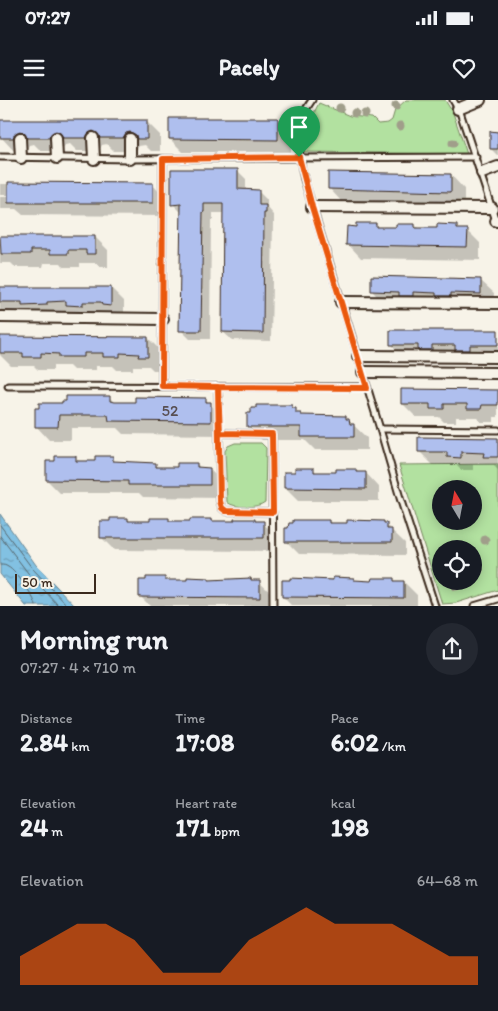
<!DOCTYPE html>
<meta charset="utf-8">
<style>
body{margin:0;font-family:Itim,sans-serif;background:#242831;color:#f1f3f6;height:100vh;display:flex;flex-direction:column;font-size:19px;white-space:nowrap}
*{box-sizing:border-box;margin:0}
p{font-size:16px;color:#9ea1a6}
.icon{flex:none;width:28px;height:28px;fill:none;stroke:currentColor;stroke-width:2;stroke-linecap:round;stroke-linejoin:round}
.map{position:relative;height:506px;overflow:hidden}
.side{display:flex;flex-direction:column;background:#171b24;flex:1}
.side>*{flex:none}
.needle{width:32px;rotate:350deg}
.tools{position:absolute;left:432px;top:380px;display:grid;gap:10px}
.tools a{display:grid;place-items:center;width:50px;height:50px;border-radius:50%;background:#171b24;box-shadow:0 2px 12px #0003;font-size:25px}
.scale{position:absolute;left:15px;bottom:12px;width:81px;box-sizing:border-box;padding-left:5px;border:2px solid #3b2a1e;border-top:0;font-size:14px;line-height:18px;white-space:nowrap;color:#3b2a1e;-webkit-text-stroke:4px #f7f3e8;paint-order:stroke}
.pin{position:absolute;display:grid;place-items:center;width:42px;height:42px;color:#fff;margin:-51px -21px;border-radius:50% 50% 50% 0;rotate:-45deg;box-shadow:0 0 5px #0007}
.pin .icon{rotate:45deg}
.round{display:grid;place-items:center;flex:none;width:52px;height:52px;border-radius:26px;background:#242831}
.summary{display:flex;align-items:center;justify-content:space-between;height:85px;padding:0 20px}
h1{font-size:28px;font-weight:800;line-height:38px}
.figures{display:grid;grid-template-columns:repeat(3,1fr);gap:8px;height:85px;padding:5px 20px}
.figures div{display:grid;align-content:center}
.figures b{font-size:25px;font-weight:800}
.figures small{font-size:14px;font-weight:400}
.figures p{font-size:14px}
.chart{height:140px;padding:10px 20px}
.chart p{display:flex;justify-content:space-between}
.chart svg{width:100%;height:90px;margin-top:5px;fill:#ea580c;opacity:.7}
.status{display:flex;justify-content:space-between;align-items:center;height:35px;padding:0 25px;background:#171b24;direction:ltr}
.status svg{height:14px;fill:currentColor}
header{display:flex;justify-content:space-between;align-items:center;height:65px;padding:0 20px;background:#171b24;font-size:22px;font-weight:800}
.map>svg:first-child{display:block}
.grass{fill:#b2e1a0;stroke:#76865f;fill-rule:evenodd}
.water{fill:url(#water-ripples);stroke:#668594}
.shadow{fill:#0003}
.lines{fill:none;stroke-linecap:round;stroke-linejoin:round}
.shore{stroke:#57666c;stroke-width:1}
.building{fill:#afbfee;stroke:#3b2a1e}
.lane-casing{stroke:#3b2a1e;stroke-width:9}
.street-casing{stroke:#3b2a1e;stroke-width:14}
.lane{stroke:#f7f3e8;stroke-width:5}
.street{stroke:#f7f3e8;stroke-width:10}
.tree{fill:#a09e8a}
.route-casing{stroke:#fff;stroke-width:10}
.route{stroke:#ea580c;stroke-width:6}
.labels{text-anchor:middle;stroke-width:4.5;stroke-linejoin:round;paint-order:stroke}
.number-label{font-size:16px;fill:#584f52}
</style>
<div class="status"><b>07:27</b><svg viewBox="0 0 49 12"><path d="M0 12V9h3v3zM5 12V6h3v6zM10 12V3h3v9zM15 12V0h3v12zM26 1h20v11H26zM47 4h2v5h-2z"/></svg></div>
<header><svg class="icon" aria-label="menu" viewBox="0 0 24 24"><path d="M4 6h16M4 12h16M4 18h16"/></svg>Pacely<svg class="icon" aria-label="heart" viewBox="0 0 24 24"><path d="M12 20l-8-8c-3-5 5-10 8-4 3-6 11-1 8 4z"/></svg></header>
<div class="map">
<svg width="498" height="506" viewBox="0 0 498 506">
<defs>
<pattern id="water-ripples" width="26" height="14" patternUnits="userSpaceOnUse" patternTransform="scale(1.25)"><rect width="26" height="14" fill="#82c1e2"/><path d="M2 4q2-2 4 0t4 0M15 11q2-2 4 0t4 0" fill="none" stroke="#6c9db7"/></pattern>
</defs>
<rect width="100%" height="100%" fill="#f7f3e8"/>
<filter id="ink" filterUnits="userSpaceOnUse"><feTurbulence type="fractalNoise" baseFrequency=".02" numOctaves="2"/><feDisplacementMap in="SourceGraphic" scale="10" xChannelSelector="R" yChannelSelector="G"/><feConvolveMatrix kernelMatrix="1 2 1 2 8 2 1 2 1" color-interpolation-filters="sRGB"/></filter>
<g filter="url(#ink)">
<g class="grass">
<path d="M406,0H445L453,13L467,54L304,52C307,35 310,19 319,3L350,16L372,18L378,24L388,23L392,20L395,10Z"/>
<path d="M235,343H261L266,348L265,402C258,408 235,409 227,402L225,351L228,346Z"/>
<path d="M498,364V490L456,503L442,504L399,365ZM441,389H474V421H441ZM441,449H474V481H441Z"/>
</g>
<path class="water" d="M0,414L36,465L75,506H26L0,474Z"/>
<g class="shadow">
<path d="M277,19L291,33V52H183L170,39Z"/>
<path d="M1,21L147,22L160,35V51H151L145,45L139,46L136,51H114L107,44L102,45L99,51H77L70,44L65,45L62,51H41L34,44L29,45L26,51H14L1,37Z"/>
<path d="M498,33V56L491,49Z"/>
<path d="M237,70L246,79V91H258L267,100V107L274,115V122H273L271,241L232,240L223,232L225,113H213V120H211L210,239H190L181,230L182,113L173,104Z"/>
<path d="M451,75L464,89V104L342,102L329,88Z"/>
<path d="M0,84H152L165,98V116L23,115L16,109H0V97H10V95H0Z"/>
<path d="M375,124L379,128L397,129L415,125L419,129L438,130L456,126L460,130H467L480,143V160L361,158L348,144L357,128Z"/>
<path d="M0,137H95L108,150V167H100L96,163H80V167H64L61,163H44L43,167H15L11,163H0Z"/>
<path d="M480,180L494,193L493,206H463V208H450L447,205H426V208H414L410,205L385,204L372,191Z"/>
<path d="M0,188H111L124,201V218H0Z"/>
<path d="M498,231V258H482L483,262H469L465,258H445V262H433L428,258H404L391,244Z"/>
<path d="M0,238H148L161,251V270H153L149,266H133V270H117L113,266H96V270H73L69,266H53V270H38L34,266H11L0,255Z"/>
<path d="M498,291V317H494V322H481L476,317H456V322H444L439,317H416L403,304Z"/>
<path d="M109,297L115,303L205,299L223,317V335L123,334L117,328H71V340H49L36,326L63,304Z"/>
<path d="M291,307L303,317H345L367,338V350H315L305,340H262L248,326Z"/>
<path d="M498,339V370L493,365H473V370H461L456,365H433L420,352Z"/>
<path d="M75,358L80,362H96L112,358L117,363L155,364L160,368H178L197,364L201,369H209L223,382V398L143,397L139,393H60L47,380L56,362Z"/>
<path d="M314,370L317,373H337L356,370L359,373H366L379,387V401H298L285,388Z"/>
<path d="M128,419L130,422H151L168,420L171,422L212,420L214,422L254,420L257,422L263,423L276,436V451L114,450L101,437Z"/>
<path d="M329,421L332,424L383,422L405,443V455L299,454L286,441Z"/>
<path d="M165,479L167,481L208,479L210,481L251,479L253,482H259L273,495V506H150L140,496Z"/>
<path d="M353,479L356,482H373L393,479L396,482H404L417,495V506H292L283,497Z"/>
</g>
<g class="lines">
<g class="shore">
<path d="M0,425L32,468L68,506"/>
<path d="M0,436L28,473L59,506"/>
<path d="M0,465C4,465 5,465 8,467C16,471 35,497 36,506"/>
</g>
</g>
<g class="building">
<path d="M169,18H278V40L169,39Z"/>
<path d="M0,20H147V39H137L136,35L130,32L126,33L123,38H100L98,34L93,31L89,33L86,38H63L61,34L56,31L52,33L49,38H27L25,34L20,31L16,33L13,38H0Z"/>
<path d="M490,31L498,32V49H490Z"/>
<path d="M171,69H238V89L259,90V105H266V113H264L263,233L222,232L223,104H204V112H203L201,231H179L181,104L171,105Z"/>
<path d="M328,72L451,74V92L328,89Z"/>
<path d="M8,82L153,83V103H8Z"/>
<path d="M356,123H376V127H396V124H415V128H437V124L457,125V129H468L467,147L346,145L347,126L356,127Z"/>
<path d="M0,136H95V154H86V150H68V154H50V150H31V154H1Z"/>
<path d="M371,176L481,179V194L451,193V196H436V193L413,192V196H399V192L371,191Z"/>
<path d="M0,187H111V206L102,205L101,202H83V206L66,205V201L47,202V205L22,206V202H0Z"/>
<path d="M390,230H498V245H470V250H455V245H432V250H418V245H390Z"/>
<path d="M0,236L148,237V257H138L139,254L120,253V257H103V253H84V257H59V254L41,253V257H23V253H0Z"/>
<path d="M401,289L498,290V305H482L481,309H467V304H444V309H430V304H401Z"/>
<path d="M66,296H110V301L115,302H135V297L206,298V302H211V322L109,321L108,315H59L58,327H35V308H39V303H62V301H66Z"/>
<path d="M256,305H292V308H296V313H301V315L346,316V319H349L350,324H354V337H301V327H247V313H251V308H256Z"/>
<path d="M418,337L498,338V357H483L484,353L461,352V358L447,357V352H418Z"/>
<path d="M55,356H76V361H95V356H113V361L156,363V367H177V363H197V367L210,368V385H128V381L46,380V361H55Z"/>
<path d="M295,368H314V372H336V369H356V372H366V389L284,388V372H295Z"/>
<path d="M110,418H128V421H150V418H169V421H190V419H212V421H234V419H255V421H264V438H100V421H110Z"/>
<path d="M293,420H329V423H347V420L384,421V423H387V429H392V442H285V428H288L289,423H293Z"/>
<path d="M146,477H165V480H187V477L209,478V480L251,478V480H260V498L139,497V480H146Z"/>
<path d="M333,477L354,478V480L371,481L372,478H394V481H404V498L282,497V480H290V478L333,480Z"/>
</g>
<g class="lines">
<g class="lane-casing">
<g id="lane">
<path d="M312,0C294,23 298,53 304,79L380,329L400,398L435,506"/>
<path d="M453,0L460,12L496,121"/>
<path d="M0,57L130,59L476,57"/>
<path d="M8,286L367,287"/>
<path d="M162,286L163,59"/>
<path d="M218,287L220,401L222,408L226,411L273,412"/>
<path d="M380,329L498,330"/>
<path d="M220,333L272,334L273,506"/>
<path d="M474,506L498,499"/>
</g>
</g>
<g class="street-casing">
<g id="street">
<path d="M458,9L480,0"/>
<path d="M20,38L21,58"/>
<path d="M56,38L57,58"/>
<path d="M93,38L94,59"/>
<path d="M130,39V59"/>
<path d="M482,73L498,67"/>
<path d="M312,107L492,108"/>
<path d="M496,121H498"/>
<path d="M341,202L498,203"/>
<path d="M0,217L163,219"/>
<path d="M358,256L498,257"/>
<path d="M363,272L498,273"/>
</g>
</g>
<use href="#lane" class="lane"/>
<use href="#street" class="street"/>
</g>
<g class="tree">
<circle cx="396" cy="6" r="4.5"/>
<circle cx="340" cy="8" r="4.5"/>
<circle cx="355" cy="13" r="4.5"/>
<circle cx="365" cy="14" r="4.5"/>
<circle cx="400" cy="26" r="4.5"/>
<circle cx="453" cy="43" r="4.5"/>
<circle cx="485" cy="440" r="4.5"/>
<circle cx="479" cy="470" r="4.5"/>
<circle cx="456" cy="486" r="4.5"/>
</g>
</g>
<g class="lines" filter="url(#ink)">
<g class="route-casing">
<path id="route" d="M299,57L163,59L162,286L218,287L220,333L272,334L273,412L226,411L222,408L220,401L218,287L367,288L312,107L299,57"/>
</g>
<use href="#route" class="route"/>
</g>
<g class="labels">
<g class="number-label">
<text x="170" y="316">52</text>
</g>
</g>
</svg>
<div class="tools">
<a><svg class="needle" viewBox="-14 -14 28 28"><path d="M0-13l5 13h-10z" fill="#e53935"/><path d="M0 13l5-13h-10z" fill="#9ea1a6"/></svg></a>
<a><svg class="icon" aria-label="locate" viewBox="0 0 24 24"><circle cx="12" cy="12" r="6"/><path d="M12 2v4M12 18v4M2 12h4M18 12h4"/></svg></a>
</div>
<div class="scale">50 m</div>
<div class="pin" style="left:299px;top:57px;background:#1e9e55"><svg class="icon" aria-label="arrive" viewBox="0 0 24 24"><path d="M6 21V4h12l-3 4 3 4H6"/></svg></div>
</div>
<section class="side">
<div class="summary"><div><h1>Morning run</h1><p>07:27 · 4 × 710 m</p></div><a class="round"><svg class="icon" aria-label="share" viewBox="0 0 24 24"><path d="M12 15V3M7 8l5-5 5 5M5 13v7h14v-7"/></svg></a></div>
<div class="figures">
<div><p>Distance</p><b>2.84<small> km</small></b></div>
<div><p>Time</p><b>17:08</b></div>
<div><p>Pace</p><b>6:02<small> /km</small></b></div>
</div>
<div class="figures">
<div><p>Elevation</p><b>24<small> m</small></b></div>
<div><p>Heart rate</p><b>171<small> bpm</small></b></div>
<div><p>kcal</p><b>198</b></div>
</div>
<div class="chart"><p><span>Elevation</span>64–68 m</p>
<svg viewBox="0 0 160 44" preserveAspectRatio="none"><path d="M0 44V30L10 22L20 14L30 14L40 22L50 38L60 38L70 38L80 22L90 14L100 6L110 14L120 14L130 14L140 22L150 30L160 30V44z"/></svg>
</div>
</section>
